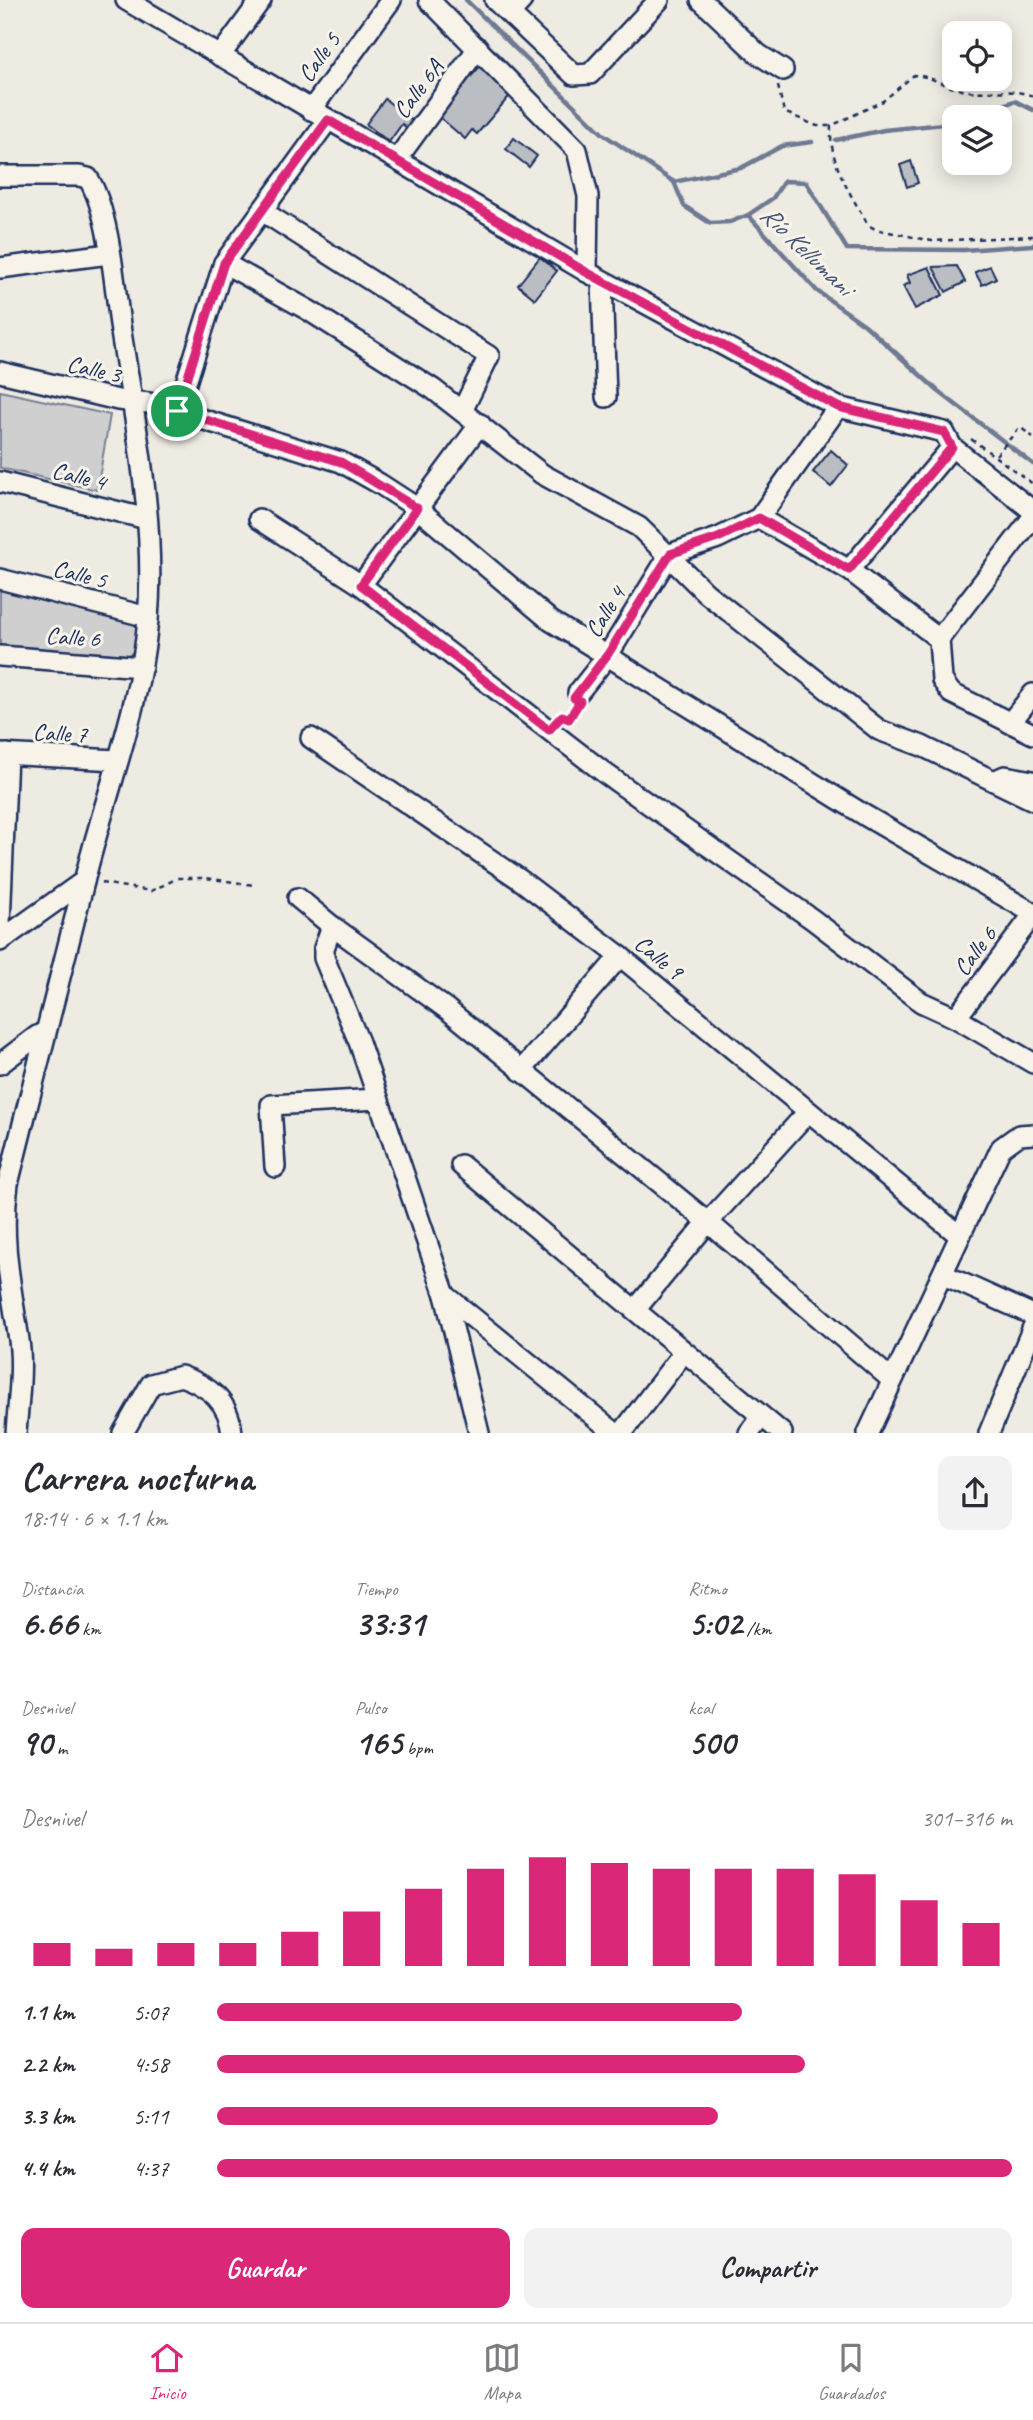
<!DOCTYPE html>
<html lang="es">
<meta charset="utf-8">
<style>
body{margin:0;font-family:Caveat,sans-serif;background:#f2f2f3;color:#2b2b33;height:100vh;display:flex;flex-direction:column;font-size:26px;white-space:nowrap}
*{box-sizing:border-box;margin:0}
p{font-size:23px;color:#7c7c81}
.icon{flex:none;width:38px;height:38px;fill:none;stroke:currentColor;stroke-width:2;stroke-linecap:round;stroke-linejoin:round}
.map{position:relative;height:1433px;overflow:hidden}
.panel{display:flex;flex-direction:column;background:#fff;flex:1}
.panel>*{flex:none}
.buttons{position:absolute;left:942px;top:21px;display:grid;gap:14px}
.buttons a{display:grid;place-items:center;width:70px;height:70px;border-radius:14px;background:#fff;box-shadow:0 4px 18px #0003;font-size:35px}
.pin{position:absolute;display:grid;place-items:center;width:60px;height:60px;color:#fff;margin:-30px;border:4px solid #fff;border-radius:50%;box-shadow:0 2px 7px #0007}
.round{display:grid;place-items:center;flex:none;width:74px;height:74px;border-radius:14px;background:#f2f2f3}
.overview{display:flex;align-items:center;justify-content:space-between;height:119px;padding:0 21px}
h1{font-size:38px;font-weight:800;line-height:52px}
.metrics{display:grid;grid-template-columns:repeat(3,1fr);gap:10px;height:119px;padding:7px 21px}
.metrics div{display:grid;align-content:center}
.metrics b{font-size:35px;font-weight:800}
.metrics small{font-size:19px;font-weight:400}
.metrics p{font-size:19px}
.chart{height:196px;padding:14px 21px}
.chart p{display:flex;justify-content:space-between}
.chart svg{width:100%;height:126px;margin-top:7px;stroke:#db2777;stroke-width:6}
.button{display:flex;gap:14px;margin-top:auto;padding:14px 21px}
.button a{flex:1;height:80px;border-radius:14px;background:#db2777;color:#fff;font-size:28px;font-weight:800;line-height:80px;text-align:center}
.button a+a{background:#f2f2f3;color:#2b2b33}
ul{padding:0 21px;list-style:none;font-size:23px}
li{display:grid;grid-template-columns:112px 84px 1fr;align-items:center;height:52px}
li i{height:18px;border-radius:9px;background:#db2777}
.tabs{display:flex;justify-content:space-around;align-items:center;height:98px;border-top:2px solid #e1e1e2;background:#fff;font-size:19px;color:#7c7c81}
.tabs a{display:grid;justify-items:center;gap:4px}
.tabs .selected{color:#db2777}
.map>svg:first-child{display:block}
.green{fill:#cfcfcf;stroke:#757f96;stroke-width:2}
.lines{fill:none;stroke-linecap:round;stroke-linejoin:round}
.stream{stroke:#6e7992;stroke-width:4.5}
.building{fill:#babdc2;stroke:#1b2f5e;stroke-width:2}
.minor-casing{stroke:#1b2f5e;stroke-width:24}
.path{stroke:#1b2f5e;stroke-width:2.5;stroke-dasharray:5 5;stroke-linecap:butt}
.minor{stroke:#f7f3e8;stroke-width:19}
.route-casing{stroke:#fff;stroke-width:14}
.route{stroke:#db2777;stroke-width:9}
.labels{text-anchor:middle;stroke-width:6;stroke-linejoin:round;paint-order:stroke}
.street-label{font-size:24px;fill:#1b2f5e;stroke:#f7f3e8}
.water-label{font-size:26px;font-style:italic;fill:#455478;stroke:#f7f3e8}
</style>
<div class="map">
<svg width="1033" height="1433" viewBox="0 0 1033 1433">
<rect width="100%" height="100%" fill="#eeebe2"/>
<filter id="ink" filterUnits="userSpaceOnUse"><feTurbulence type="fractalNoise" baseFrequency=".0143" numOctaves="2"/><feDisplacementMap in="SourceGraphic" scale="14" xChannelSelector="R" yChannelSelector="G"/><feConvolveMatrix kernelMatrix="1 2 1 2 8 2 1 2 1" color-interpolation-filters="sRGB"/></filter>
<g filter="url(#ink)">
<g class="green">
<path d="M0,391L110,415L97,490L0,468Z"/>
<path d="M0,589L134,623L137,628L133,652L128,655L0,646Z"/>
</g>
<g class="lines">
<g class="stream">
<path d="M466,0L603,134L674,182L684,206L710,223L730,222L748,215L817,291L865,325L938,391L1033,464"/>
<path d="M966,117L1015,101L1033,110"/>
<path d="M836,140L884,130L954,123"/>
<path d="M674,182L741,168L782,146L812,142"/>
<path d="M748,215L773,198L784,181L806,182L847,249L964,250L1033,245"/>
</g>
</g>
<g class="building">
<path d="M482,64L513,92L477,134L472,130L465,139L437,115Z"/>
<path d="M385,99L412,121L407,128L402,124L389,142L366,124Z"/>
<path d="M514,138L537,156L529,167L506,149Z"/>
<path d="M911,161L918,183L907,187L900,165Z"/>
<path d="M540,257L557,271L535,299L518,285Z"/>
<path d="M957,266L965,282L946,292L933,267Z"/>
<path d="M990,266L996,278L982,285L975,272Z"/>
<path d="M929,267L943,295L915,309L903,286L910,283L907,275Z"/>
<path d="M831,450L848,465L831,487L813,472Z"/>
</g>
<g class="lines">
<g class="minor-casing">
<g id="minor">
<path d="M126,0L587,272L838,407L944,432L952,447L1033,511"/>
<path d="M429,0L577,150L588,196L587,272"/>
<path d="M495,0L574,75L590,74L659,0"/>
<path d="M701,0L758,54L783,70"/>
<path d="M510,13L522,0"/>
<path d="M220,56L261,0"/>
<path d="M311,110L391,0"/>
<path d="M397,159L478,48"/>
<path d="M0,176H79L88,178C110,212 115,291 121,332C136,427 156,524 148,620C140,709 105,795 84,882C59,982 33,1083 8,1184C0,1238 11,1287 19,1340C23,1369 18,1404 16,1433"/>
<path d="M262,211L489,356L463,409"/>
<path d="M224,263L308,310L433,389L542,474L639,527L706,593L879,730L922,746L1033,800"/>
<path d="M0,268L109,254"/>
<path d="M602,281L606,397"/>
<path d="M0,372L118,400L149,403L341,462L380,484L417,508L551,621L866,816L1033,913"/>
<path d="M177,411L224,263L328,120"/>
<path d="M0,482L147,519"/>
<path d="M759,518L849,570L939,639L942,680L951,693L1033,734"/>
<path d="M259,519L361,585L606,774L812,919L921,1002L956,1018L1033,1063"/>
<path d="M849,570L952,447"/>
<path d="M0,579L148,617"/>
<path d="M361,585L480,424"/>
<path d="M939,639L1033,517"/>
<path d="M0,656L142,667"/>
<path d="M578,693L608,655L670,554L718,538L759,518L838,407"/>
<path d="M1010,723L1033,694"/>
<path d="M311,738L519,879L620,956L960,1236"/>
<path d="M0,754L117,760"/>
<path d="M7,754L0,924L7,936"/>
<path d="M994,781L1005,776L1033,781"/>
<path d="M298,898L332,926L448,1010L708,1222L892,1380"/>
<path d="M332,926L324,948V958L359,1042L445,1295L479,1433"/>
<path d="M0,941L84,881"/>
<path d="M956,1018L1033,915"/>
<path d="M0,1064L37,1036L44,1034"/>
<path d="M521,1071L620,956"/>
<path d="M461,1165L782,1433"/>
<path d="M275,1167L271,1105L378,1099"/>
<path d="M944,1275L1033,1315"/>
<path d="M445,1295L615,1433"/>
<path d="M635,1310L708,1222L807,1113"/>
<path d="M123,1433L151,1384L181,1376C209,1386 229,1401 232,1433"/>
<path d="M622,1433L683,1353"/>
<path d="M749,1433L761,1417"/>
<path d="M868,1433L1001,1148L1019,1135L1033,1134"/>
<path d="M989,1433L1033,1327"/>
</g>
</g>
<g class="path">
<path d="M778,86L784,112L817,126H831"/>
<path d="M1033,96C1009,87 986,95 962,90C945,87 932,76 914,75L883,101L831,126C829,165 850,192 868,225L875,229L932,241L1033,236"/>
<path d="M971,439L1033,484"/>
<path d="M996,455L1020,427L1033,437"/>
<path d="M559,718L562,716L569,719L576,708"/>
<path d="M101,883L151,891L178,878H206L254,885"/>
</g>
<use href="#minor" class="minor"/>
</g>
</g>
<g class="lines" filter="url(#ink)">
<g class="route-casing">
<path id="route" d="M328,120L586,272L838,407L944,432L952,447L849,570L759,518L718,538L670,554L608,654L574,698L580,701L569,719L562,716L549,730L361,585L417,508L341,462L177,411L224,263Z"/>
</g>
<use href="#route" class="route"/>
</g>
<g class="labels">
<g class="street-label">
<text transform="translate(319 57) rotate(-54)" y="8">Calle 5</text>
<text transform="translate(418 89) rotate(-53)" y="8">Calle 6A</text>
<text transform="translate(94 369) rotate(13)" y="8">Calle 3</text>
<text transform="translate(79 476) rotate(14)" y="8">Calle 4</text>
<text transform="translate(80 574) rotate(14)" y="8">Calle 5</text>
<text transform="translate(605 612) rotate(-58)" y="8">Calle 4</text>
<text transform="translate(73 637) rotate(4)" y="8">Calle 6</text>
<text transform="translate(60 733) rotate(3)" y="8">Calle 7</text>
<text transform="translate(975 951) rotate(-53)" y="8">Calle 6</text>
<text transform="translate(659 957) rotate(40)" y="8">Calle 9</text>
</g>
<g class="water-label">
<text transform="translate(807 250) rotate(44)" y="9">Río Kellumani</text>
</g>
</g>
</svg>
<div class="buttons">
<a><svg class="icon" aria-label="locate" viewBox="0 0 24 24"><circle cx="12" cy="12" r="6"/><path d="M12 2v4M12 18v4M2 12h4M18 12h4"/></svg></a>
<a><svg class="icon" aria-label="layers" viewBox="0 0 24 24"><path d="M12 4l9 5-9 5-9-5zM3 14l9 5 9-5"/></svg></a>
</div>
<div class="pin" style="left:177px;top:411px;background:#1e9e55"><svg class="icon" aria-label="arrive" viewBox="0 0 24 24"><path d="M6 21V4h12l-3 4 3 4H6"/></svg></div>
</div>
<section class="panel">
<div class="overview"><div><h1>Carrera nocturna</h1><p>18:14 · 6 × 1.1 km</p></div><a class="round"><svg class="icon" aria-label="share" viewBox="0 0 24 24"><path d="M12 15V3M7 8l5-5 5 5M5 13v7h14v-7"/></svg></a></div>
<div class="metrics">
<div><p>Distancia</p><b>6.66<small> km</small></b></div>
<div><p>Tiempo</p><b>33:31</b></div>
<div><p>Ritmo</p><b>5:02<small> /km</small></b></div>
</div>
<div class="metrics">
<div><p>Desnivel</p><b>90<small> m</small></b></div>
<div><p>Pulso</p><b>165<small> bpm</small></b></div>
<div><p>kcal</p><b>500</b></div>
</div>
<div class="chart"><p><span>Desnivel</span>301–316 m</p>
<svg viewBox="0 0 160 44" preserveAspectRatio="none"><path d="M5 44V36M15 44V38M25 44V36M35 44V36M45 44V32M55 44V25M65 44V17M75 44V10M85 44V6M95 44V8M105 44V10M115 44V10M125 44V10M135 44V12M145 44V21M155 44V29"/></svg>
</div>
<ul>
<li><b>1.1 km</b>5:07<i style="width:66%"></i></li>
<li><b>2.2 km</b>4:58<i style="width:74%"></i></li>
<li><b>3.3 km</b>5:11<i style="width:63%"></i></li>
<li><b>4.4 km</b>4:37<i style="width:100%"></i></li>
</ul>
<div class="button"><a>Guardar</a><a>Compartir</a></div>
</section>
<nav class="tabs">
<a class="selected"><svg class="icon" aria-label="home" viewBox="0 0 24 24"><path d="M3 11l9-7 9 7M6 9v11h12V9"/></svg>Inicio</a>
<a><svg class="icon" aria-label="map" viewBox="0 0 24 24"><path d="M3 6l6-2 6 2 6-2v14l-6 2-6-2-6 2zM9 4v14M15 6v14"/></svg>Mapa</a>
<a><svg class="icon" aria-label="saved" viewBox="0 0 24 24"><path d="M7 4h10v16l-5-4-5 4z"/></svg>Guardados</a>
</nav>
